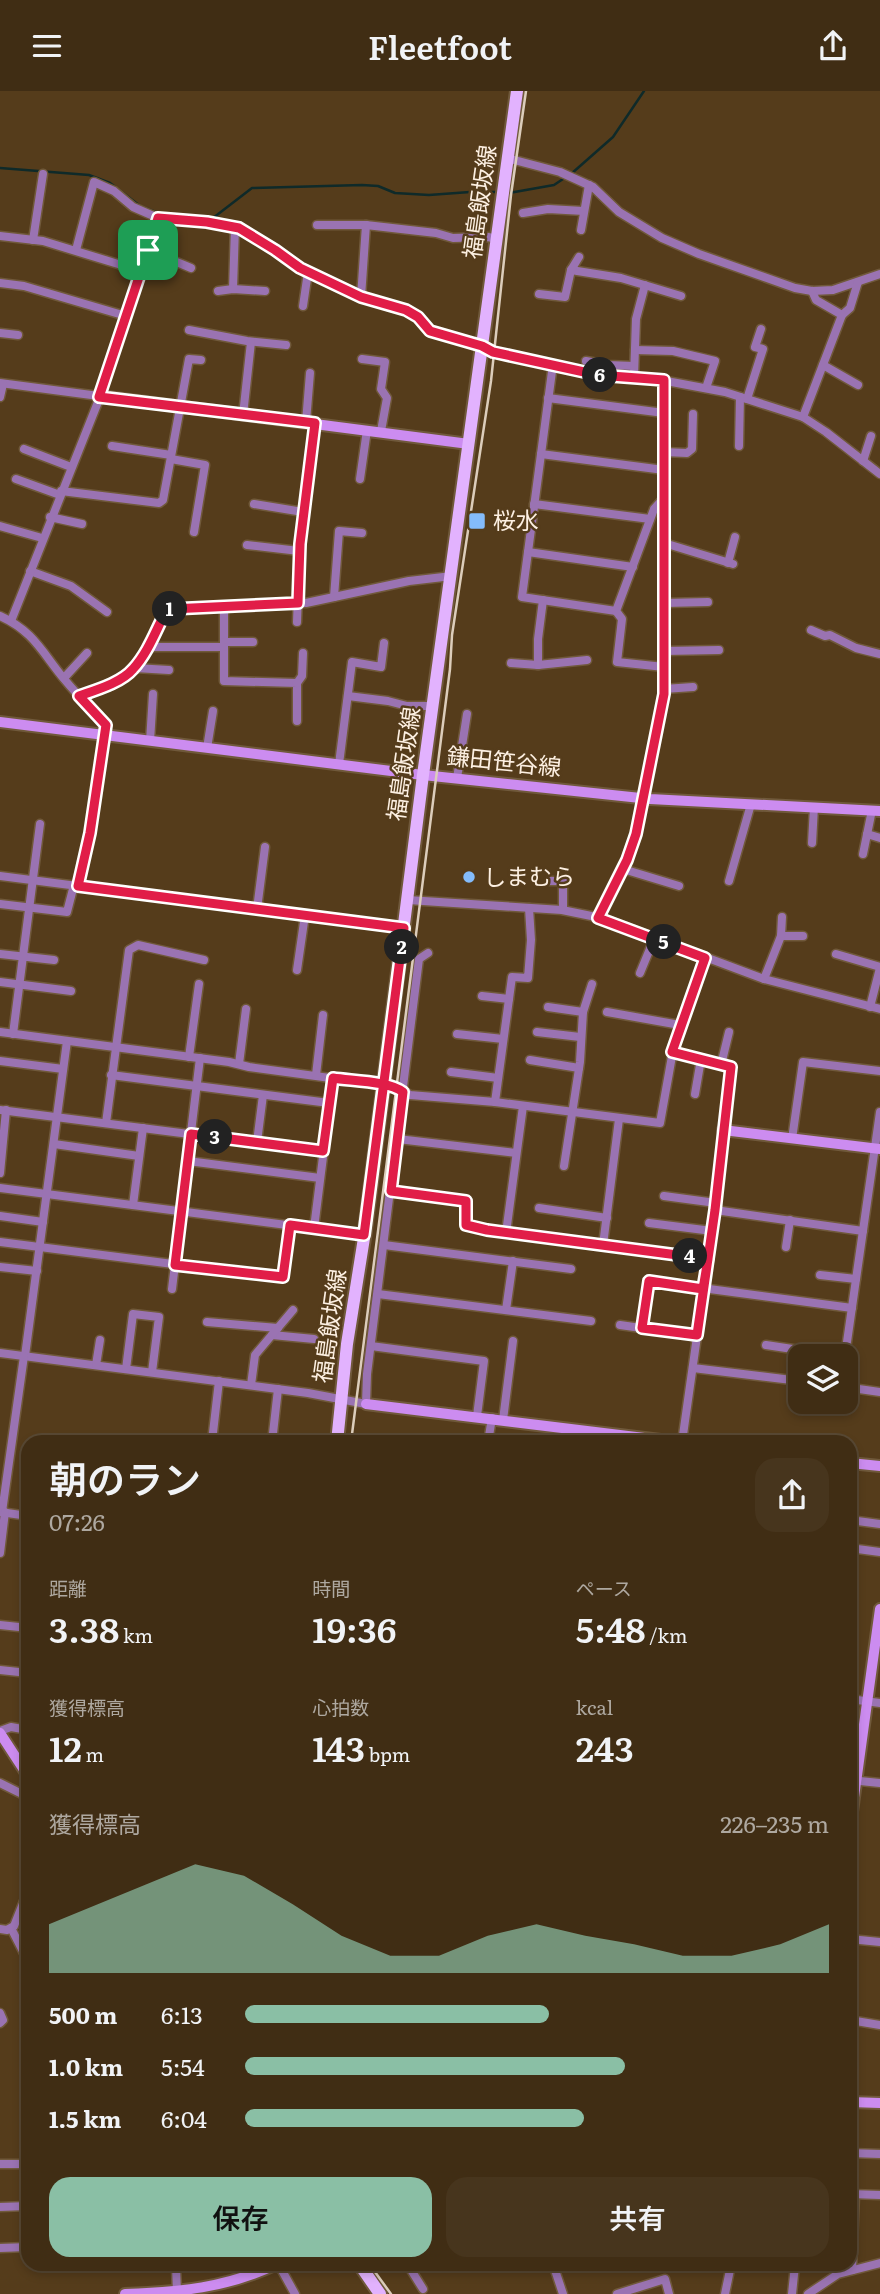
<!DOCTYPE html>
<html lang="ja">
<meta charset="utf-8">
<style>
body{margin:0;font-family:Literata,"Noto Sans JP",serif;background:#47351d;color:#f1f3f6;height:100vh;display:flex;flex-direction:column;font-size:26px;white-space:nowrap}
*{box-sizing:border-box;margin:0}
p{font-size:23px;color:#aea8a0}
.icon{flex:none;width:38px;height:38px;fill:none;stroke:currentColor;stroke-width:2;stroke-linecap:round;stroke-linejoin:round}
.map{position:relative;flex:1;overflow:hidden}
.panel{position:absolute;left:21px;top:1344px;width:836px;height:836px;display:flex;flex-direction:column;background:#402d14;border-radius:21px;box-shadow:0 4px 10px #0003,0 0 0 2px #594934}
.panel>*{flex:none}
.tools{position:absolute;left:788px;top:1253px;display:grid;gap:14px}
.tools a{display:grid;place-items:center;width:70px;height:70px;border-radius:14px;background:#402d14;box-shadow:0 4px 10px #0003,0 0 0 2px #594934;font-size:35px}
.pin{position:absolute;display:grid;place-items:center;width:60px;height:60px;color:#fff;margin:-30px;border-radius:14px;box-shadow:0 4px 10px #0006}
.km{position:absolute;width:35px;height:35px;margin:-18px;border-radius:50%;background:#222;color:#fff;font-size:19px;line-height:35px;text-align:center}
.round{display:grid;place-items:center;flex:none;width:74px;height:74px;border-radius:21px;background:#47351d}
.head{display:flex;align-items:center;justify-content:space-between;height:119px;padding:0 28px}
h1{font-size:38px;font-weight:600;line-height:52px}
.figures{display:grid;grid-template-columns:repeat(3,1fr);gap:10px;height:119px;padding:7px 28px}
.figures div{display:grid;align-content:center}
.figures b{font-size:35px;font-weight:600}
.figures small{font-size:19px;font-weight:400}
.figures p{font-size:19px}
.chart{height:196px;padding:14px 28px}
.chart p{display:flex;justify-content:space-between}
.chart svg{width:100%;height:126px;margin-top:7px;fill:#8abfa5;opacity:.7}
.action{display:flex;gap:14px;margin-top:auto;padding:14px 28px}
.action a{flex:1;height:80px;border-radius:21px;background:#8abfa5;color:#111;font-size:28px;font-weight:600;line-height:80px;text-align:center}
.action a+a{background:#47351d;color:#f1f3f6}
ul{padding:0 28px;list-style:none;font-size:23px}
li{display:grid;grid-template-columns:112px 84px 1fr;align-items:center;height:52px}
li i{height:18px;border-radius:9px;background:#8abfa5}
header{display:flex;justify-content:space-between;align-items:center;height:91px;padding:0 28px;background:#402d14;font-size:32px;font-weight:600}
.map>svg:first-child{display:block}
.lines{fill:none;stroke-linecap:round;stroke-linejoin:round}
.stream{stroke:#0f2a29;stroke-width:2.5}
.street-casing{stroke:#70593b;stroke-width:11}
.secondary-casing{stroke:#70593b;stroke-width:14}
.primary-casing{stroke:#70593b;stroke-width:16}
.street{stroke:#9a73b2;stroke-width:8}
.secondary{stroke:#cc8cf0;stroke-width:10}
.primary{stroke:#e2b2fe;stroke-width:12}
.rail{stroke:#dccdbb;stroke-width:2.5}
.route-casing{stroke:#fff;stroke-width:14}
.route{stroke:#e11d48;stroke-width:9}
.poi-dot{fill:#84bcfb;stroke:#553c1b;stroke-width:2.5}
.labels{text-anchor:middle;stroke-width:5;stroke-linejoin:round;paint-order:stroke}
.street-label{font-size:23px;fill:#fdf0e2;stroke:#553c1b}
.poi-label{font-size:23px;fill:#fdf0e2;stroke:#553c1b;text-anchor:start}
</style>
<header><svg class="icon" aria-label="menu" viewBox="0 0 24 24"><path d="M4 6h16M4 12h16M4 18h16"/></svg>Fleetfoot<svg class="icon" aria-label="share" viewBox="0 0 24 24"><path d="M12 15V3M7 8l5-5 5 5M5 13v7h14v-7"/></svg></header>
<div class="map">
<svg width="880" height="2203" viewBox="0 0 880 2203">
<rect width="100%" height="100%" fill="#553c1b"/>
<g class="lines">
<g class="stream">
<path d="M0,77L89,84L110,92L140,115L158,122L193,126L213,127L252,97L362,94L378,95L395,102L429,104L470,101H499"/>
<path d="M571,83L613,46L644,0"/>
<path d="M509,102L554,94L566,86"/>
</g>
<g class="street-casing">
<g id="street">
<path d="M507,67L560,81L593,96L619,121L662,147L699,163L795,197L812,200L833,199L880,183"/>
<path d="M523,122L548,118L584,120"/>
<path d="M317,134H366L436,142L453,147L488,146L497,148"/>
<path d="M581,139L589,94"/>
<path d="M0,145L43,150L141,180L99,305L0,292"/>
<path d="M33,149L43,83"/>
<path d="M76,159L94,91L114,100L133,116L158,127L207,131L239,137L275,158L300,177L361,206L406,219L418,226L431,240L482,255L493,261L598,284L661,289L725,301L803,326L826,341L880,383"/>
<path d="M148,159L191,177"/>
<path d="M571,179L621,187L681,205"/>
<path d="M141,180L158,127"/>
<path d="M0,192L24,195L126,225"/>
<path d="M233,198L235,136"/>
<path d="M218,200L233,198L265,200"/>
<path d="M539,203L565,206L571,179L579,166"/>
<path d="M361,206L366,134"/>
<path d="M303,215L308,181"/>
<path d="M842,224L850,217L858,191"/>
<path d="M189,239L247,250L286,254"/>
<path d="M0,242L18,244"/>
<path d="M635,259L673,260L715,270L706,297"/>
<path d="M362,268L385,271L381,298L387,307L381,340"/>
<path d="M586,270L608,274L634,275"/>
<path d="M553,273L522,506L616,520"/>
<path d="M823,274L858,294"/>
<path d="M634,286L636,228L645,194"/>
<path d="M0,306L3,293"/>
<path d="M548,307L664,322"/>
<path d="M747,308L763,258L755,256L761,238"/>
<path d="M243,324L251,251"/>
<path d="M803,326L842,224L816,209L812,200"/>
<path d="M306,331L310,282"/>
<path d="M112,355L171,364"/>
<path d="M739,355L740,306"/>
<path d="M24,358L71,376"/>
<path d="M664,361L687,362L692,358L693,323"/>
<path d="M541,363L664,379"/>
<path d="M171,368L205,374L194,441"/>
<path d="M863,370L871,345"/>
<path d="M16,388L60,404"/>
<path d="M360,388L367,339"/>
<path d="M61,400L159,412L163,409L189,268L201,269"/>
<path d="M664,407L654,418L616,520L622,528L617,571L664,576"/>
<path d="M254,413L303,421"/>
<path d="M534,413L650,428"/>
<path d="M50,426L82,433"/>
<path d="M0,435L42,447"/>
<path d="M664,452L733,473"/>
<path d="M247,454L299,460"/>
<path d="M528,461L633,476"/>
<path d="M728,472L735,446"/>
<path d="M30,480L71,495L107,521"/>
<path d="M334,506L339,440L362,442"/>
<path d="M664,512L708,511"/>
<path d="M224,515V590L297,592V630"/>
<path d="M0,525C34,540 43,563 65,589C78,605 93,619 106,634L90,742L78,795"/>
<path d="M11,530L100,306"/>
<path d="M297,531L300,453L315,332"/>
<path d="M811,539L825,545L830,544L856,557L880,563"/>
<path d="M224,551H253"/>
<path d="M148,556H224"/>
<path d="M664,560L719,559"/>
<path d="M511,572L538,574L587,569"/>
<path d="M538,574V548L543,509"/>
<path d="M135,577L169,579"/>
<path d="M64,587L87,562"/>
<path d="M297,592L302,585L303,562"/>
<path d="M664,598L693,596"/>
<path d="M80,605C96,599 115,592 129,581C143,571 158,536 166,520L171,518L306,512L409,490L452,485"/>
<path d="M348,605L388,610L407,615H433"/>
<path d="M150,650L153,603"/>
<path d="M207,657L213,620"/>
<path d="M339,673L352,571L381,576L384,552"/>
<path d="M457,687L467,623"/>
<path d="M867,743L880,747"/>
<path d="M812,752L814,716"/>
<path d="M863,763L872,719"/>
<path d="M623,778L679,795"/>
<path d="M0,785L404,837"/>
<path d="M550,790H563V819"/>
<path d="M729,790L751,713"/>
<path d="M408,809L562,819L601,827L764,888L880,918"/>
<path d="M0,813L67,821L74,794"/>
<path d="M257,818L265,756"/>
<path d="M598,827L627,769L636,743L664,603V289"/>
<path d="M781,845H803"/>
<path d="M0,863L54,869"/>
<path d="M836,863L880,876"/>
<path d="M297,879L305,824"/>
<path d="M640,882L654,848"/>
<path d="M764,888L781,845L782,826"/>
<path d="M0,891L71,900"/>
<path d="M482,905L509,908"/>
<path d="M548,916L583,921"/>
<path d="M870,916L880,877"/>
<path d="M607,921L680,934"/>
<path d="M0,941L229,971L249,976L397,996L410,1004L495,1011L660,1032L674,954L705,867"/>
<path d="M537,941L580,946"/>
<path d="M13,943L40,733"/>
<path d="M457,943L503,948"/>
<path d="M672,961L731,976L715,1119L682,1351"/>
<path d="M189,966L199,893"/>
<path d="M530,969L579,977"/>
<path d="M0,970L63,978"/>
<path d="M239,973L246,918"/>
<path d="M721,974L729,941"/>
<path d="M451,981L498,987"/>
<path d="M111,984L329,1012"/>
<path d="M316,984L323,924"/>
<path d="M695,1003L701,968"/>
<path d="M495,1011L512,886L528,887L531,849L529,817"/>
<path d="M0,1019L323,1060"/>
<path d="M106,1032L129,859L138,854L204,869"/>
<path d="M398,1048L516,1062"/>
<path d="M792,1048L803,971L880,980"/>
<path d="M257,1051L263,1004"/>
<path d="M54,1053L139,1065"/>
<path d="M188,1070L320,1087"/>
<path d="M564,1075L580,971L583,921L592,893"/>
<path d="M0,1082L6,1019"/>
<path d="M0,1097L364,1144"/>
<path d="M391,1100L466,1110V1134L487,1139L708,1168"/>
<path d="M664,1105L716,1112"/>
<path d="M133,1114L143,1037"/>
<path d="M539,1117L607,1127"/>
<path d="M715,1119L863,1140"/>
<path d="M0,1125L43,1131"/>
<path d="M649,1132L712,1140"/>
<path d="M314,1137L333,987"/>
<path d="M506,1142L523,1015"/>
<path d="M0,1151L283,1187L290,1134"/>
<path d="M384,1154L571,1178"/>
<path d="M603,1154L619,1028"/>
<path d="M786,1156L790,1129"/>
<path d="M0,1176L37,1180"/>
<path d="M820,1184L856,1188"/>
<path d="M172,1198L200,967"/>
<path d="M378,1203L591,1230"/>
<path d="M506,1219L513,1170"/>
<path d="M207,1231L278,1237"/>
<path d="M620,1234L697,1245"/>
<path d="M642,1237L649,1190L852,1217"/>
<path d="M272,1244L314,1248"/>
<path d="M766,1254L839,1265"/>
<path d="M371,1255L484,1270L477,1325"/>
<path d="M0,1262L308,1302L366,1313L367,1283L419,868L428,862"/>
<path d="M25,1265L67,950"/>
<path d="M845,1265L880,1021"/>
<path d="M96,1274L100,1249"/>
<path d="M693,1277L800,1290"/>
<path d="M126,1278L133,1223L159,1226L152,1281"/>
<path d="M219,1290L212,1350L230,1351"/>
<path d="M251,1294L255,1264L293,1219"/>
<path d="M845,1296L880,1301"/>
<path d="M503,1329L513,1250"/>
<path d="M272,1351L278,1298"/>
<path d="M488,1351L492,1327"/>
<path d="M0,1421L28,1425"/>
<path d="M2,1421L24,1265"/>
<path d="M850,1429L880,1433"/>
<path d="M850,1457L880,1461"/>
<path d="M0,1462L5,1421"/>
<path d="M0,1534L28,1537"/>
<path d="M0,1579L28,1582"/>
<path d="M850,1608L880,1612"/>
<path d="M0,1640L11,1636L28,1639"/>
<path d="M850,1689L880,1692"/>
<path d="M0,1692L28,1706"/>
<path d="M11,1837L28,1870"/>
<path d="M0,1838L7,1839L14,1835L28,1800"/>
<path d="M850,1848L880,1851"/>
<path d="M0,1922L3,1929L0,1932"/>
<path d="M850,1929L880,1934"/>
<path d="M850,2062L880,2063"/>
<path d="M0,2073H28"/>
<path d="M850,2103L880,2104"/>
<path d="M0,2116L28,2115"/>
<path d="M0,2157L28,2156"/>
<path d="M176,2174L177,2202"/>
<path d="M279,2174L295,2203"/>
<path d="M408,2174L423,2198"/>
<path d="M560,2174L554,2176L563,2203"/>
<path d="M852,2179L855,2103"/>
<path d="M617,2203L665,2188L669,2203"/>
<path d="M725,2203L731,2174"/>
<path d="M792,2203L795,2174"/>
<path d="M808,2203L838,2183L880,2172"/>
</g>
</g>
<g class="secondary-casing">
<g id="secondary">
<path d="M99,305L469,353"/>
<path d="M0,631L423,684L650,708L880,720"/>
<path d="M723,1039L880,1058"/>
<path d="M366,1313L677,1351"/>
<path d="M850,1372L880,1375"/>
<path d="M0,1642L28,1685"/>
<path d="M850,1735L880,1518"/>
<path d="M850,2011L880,2012"/>
<path d="M125,2203C180,2201 225,2197 275,2174"/>
</g>
</g>
<g class="primary-casing">
<g id="primary">
<path d="M337,1351L347,1253L364,1147L423,684L517,0"/>
<path d="M360,2174L380,2203"/>
</g>
</g>
<use href="#street" class="street"/>
<use href="#secondary" class="secondary"/>
<use href="#primary" class="primary"/>
<g class="rail">
<path d="M351,1351L450,578L452,544L491,290L511,104L526,0"/>
<path d="M370,2174L391,2203"/>
</g>
</g>
<g class="lines">
<g class="route-casing">
<path id="route" d="M148,159L99,306L315,332L300,453L298,512L171,518L166,520C156,539 148,562 133,578C121,592 96,599 79,605L106,634L90,742L78,795L404,837L364,1144L290,1134L283,1186L175,1174L191,1043L323,1060L333,987C352,990 389,990 403,1001L391,1100L466,1110V1134L487,1139L708,1168L703,1198L649,1190L642,1237L697,1244L715,1119L731,976L672,961L705,867L598,827L627,769L636,743L664,603V289L598,284L493,261L482,255L430,240L418,226L406,219L361,206L300,177L275,159L239,137L207,131L158,127L148,159"/>
</g>
<use href="#route" class="route"/>
</g>
<g class="poi-dot">
<rect x="468" y="421" width="18" height="18" rx="3.5"/>
<circle cx="469" cy="786" r="7"/>
</g>
<g class="labels">
<g class="street-label">
<text transform="translate(480 111) rotate(-82)" y="8">福島飯坂線</text>
<text transform="translate(504 671) rotate(6)" y="8">鎌田笹谷線</text>
<text transform="translate(404 673) rotate(-82)" y="8">福島飯坂線</text>
<text transform="translate(330 1235) rotate(-82)" y="8">福島飯坂線</text>
</g>
<g class="poi-label">
<text x="493" y="438">桜水</text>
<text x="483" y="794">しまむら</text>
</g>
</g>
</svg>
<div class="tools">
<a><svg class="icon" aria-label="layers" viewBox="0 0 24 24"><path d="M12 4l9 5-9 5-9-5zM3 14l9 5 9-5"/></svg></a>
</div>
<div class="pin" style="left:148px;top:159px;background:#1e9e55"><svg class="icon" aria-label="arrive" viewBox="0 0 24 24"><path d="M6 21V4h12l-3 4 3 4H6"/></svg></div>
<b class="km" style="left:170px;top:518px">1</b>
<b class="km" style="left:402px;top:856px">2</b>
<b class="km" style="left:215px;top:1046px">3</b>
<b class="km" style="left:690px;top:1165px">4</b>
<b class="km" style="left:664px;top:851px">5</b>
<b class="km" style="left:600px;top:284px">6</b>
<section class="panel">
<div class="head"><div><h1>朝のラン</h1><p>07:26</p></div><a class="round"><svg class="icon" aria-label="share" viewBox="0 0 24 24"><path d="M12 15V3M7 8l5-5 5 5M5 13v7h14v-7"/></svg></a></div>
<div class="figures">
<div><p>距離</p><b>3.38<small> km</small></b></div>
<div><p>時間</p><b>19:36</b></div>
<div><p>ペース</p><b>5:48<small> /km</small></b></div>
</div>
<div class="figures">
<div><p>獲得標高</p><b>12<small> m</small></b></div>
<div><p>心拍数</p><b>143<small> bpm</small></b></div>
<div><p>kcal</p><b>243</b></div>
</div>
<div class="chart"><p><span>獲得標高</span>226–235 m</p>
<svg viewBox="0 0 160 44" preserveAspectRatio="none"><path d="M0 44V27L10 20L20 13L30 6L40 10L50 20L60 31L70 38L80 38L90 31L100 27L110 31L120 34L130 38L140 38L150 34L160 27V44z"/></svg>
</div>
<ul>
<li><b>500 m</b>6:13<i style="width:52%"></i></li>
<li><b>1.0 km</b>5:54<i style="width:65%"></i></li>
<li><b>1.5 km</b>6:04<i style="width:58%"></i></li>
</ul>
<div class="action"><a>保存</a><a>共有</a></div>
</section>
</div>
